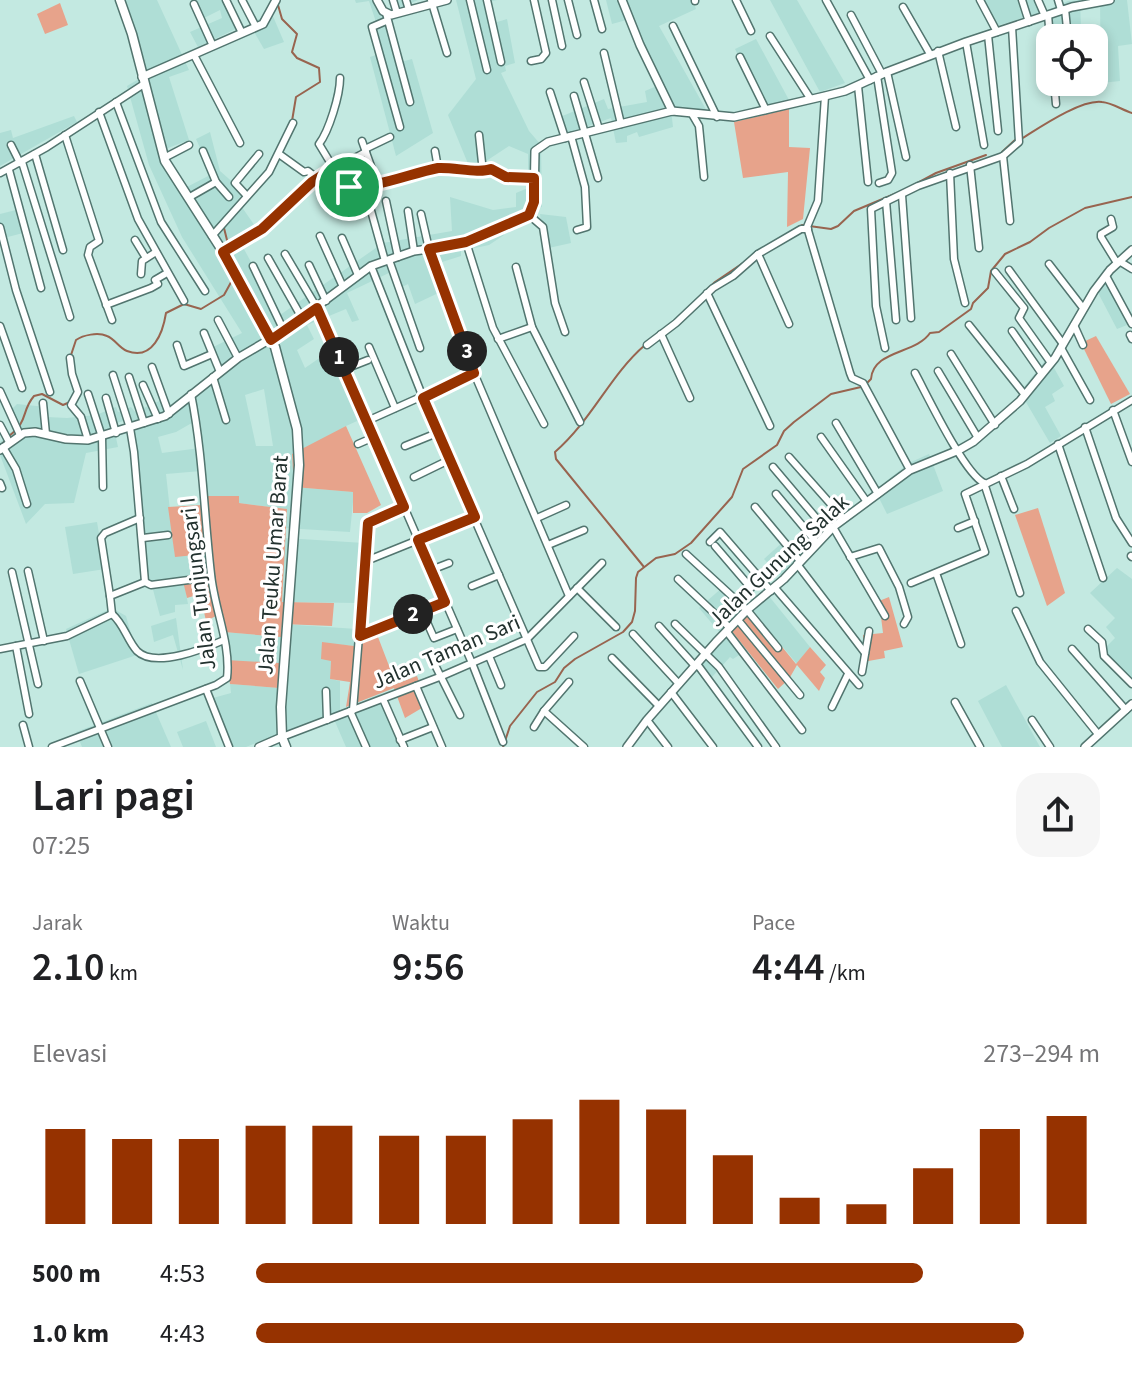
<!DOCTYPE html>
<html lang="id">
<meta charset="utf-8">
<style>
body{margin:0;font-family:"Source Sans 3",sans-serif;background:#f6f6f6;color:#202124;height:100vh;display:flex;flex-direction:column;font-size:30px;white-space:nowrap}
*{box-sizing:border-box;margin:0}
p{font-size:26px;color:#757577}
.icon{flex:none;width:44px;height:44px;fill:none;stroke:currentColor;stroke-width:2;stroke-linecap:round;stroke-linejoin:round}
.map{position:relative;height:747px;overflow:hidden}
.sheet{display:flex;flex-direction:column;background:#fff;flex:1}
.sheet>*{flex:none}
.controls{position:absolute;left:1036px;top:24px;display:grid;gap:16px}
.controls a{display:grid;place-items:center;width:72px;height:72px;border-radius:16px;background:#fff;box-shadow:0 4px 12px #0003;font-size:40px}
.pin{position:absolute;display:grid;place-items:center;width:68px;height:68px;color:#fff;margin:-34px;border:4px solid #fff;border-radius:50%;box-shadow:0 2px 8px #0007}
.km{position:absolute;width:40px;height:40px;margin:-20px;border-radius:50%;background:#222;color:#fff;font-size:22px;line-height:40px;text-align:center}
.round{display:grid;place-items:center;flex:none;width:84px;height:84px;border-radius:24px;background:#f6f6f6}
.headline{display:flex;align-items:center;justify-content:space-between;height:136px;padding:0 32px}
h1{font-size:44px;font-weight:600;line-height:60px}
.metrics{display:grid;grid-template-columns:repeat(3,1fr);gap:12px;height:136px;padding:8px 32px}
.metrics div{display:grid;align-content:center}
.metrics b{font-size:40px;font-weight:600}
.metrics small{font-size:22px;font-weight:400}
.metrics p{font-size:22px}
.chart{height:224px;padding:16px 32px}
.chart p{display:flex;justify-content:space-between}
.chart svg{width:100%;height:144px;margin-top:8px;stroke:#963200;stroke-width:6}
ul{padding:0 32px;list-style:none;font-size:26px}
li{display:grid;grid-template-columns:128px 96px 1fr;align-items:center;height:60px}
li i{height:20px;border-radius:10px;background:#963200}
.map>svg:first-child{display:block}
.built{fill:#afded6;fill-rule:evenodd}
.green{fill:#e7a38b}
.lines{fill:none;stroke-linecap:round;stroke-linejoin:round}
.stream{stroke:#98644f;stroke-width:2}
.minor-casing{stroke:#52756f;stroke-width:9}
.tertiary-casing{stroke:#52756f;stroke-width:10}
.secondary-casing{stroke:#52756f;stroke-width:11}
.minor{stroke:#fff;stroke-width:6}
.tertiary{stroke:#fff;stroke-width:7}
.secondary{stroke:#fff;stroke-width:8}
.route-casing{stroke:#fff;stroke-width:16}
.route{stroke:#963200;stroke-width:10}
.labels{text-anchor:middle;stroke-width:6;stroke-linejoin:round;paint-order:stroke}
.street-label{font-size:22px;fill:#22312e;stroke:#fff}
</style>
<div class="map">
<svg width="1132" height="747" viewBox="0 0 1132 747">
<rect width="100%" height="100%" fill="#c3e9e1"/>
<g class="built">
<path d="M122,0H157L189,70L169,77L189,140L163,150L185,188L212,174L196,139L210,132L220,171L245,193L237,200L257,229L239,240L280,315L383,243L452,231L450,197L493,210L516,207V193L528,188V154L509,146L471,171L448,115L476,79L456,0H497L489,2L494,23L507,19L515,63L505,66L506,71L501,73L529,131L541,145L542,207L521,212L502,221L504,235L489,245L461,251V256L439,263L449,288L415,304L408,284L398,289L391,272L347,293L359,320L352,322L346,309L307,325L314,339L297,350L305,368L334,348L366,417L346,426L294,487L354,492L350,532L285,528L286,509L239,503V496H203L201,471L166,474L175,556L205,554L208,574L183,577L188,604L175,605V612L160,616L151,582L144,579L135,460L127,420L113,424L118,447L86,453L74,503L45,504L26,524L0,455V442L16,428L8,413L17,404L46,407L47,417L67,418L96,415L116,407L118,412L131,407L135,412L166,398L171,408L218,368L209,349L242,333L182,237L149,165L127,86L142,77ZM264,389L273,446H256L245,395ZM197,420L200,448L162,453L158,437L176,432Z"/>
<path d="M196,0H228L242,26L198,47L190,32L222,18L220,10L204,18Z"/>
<path d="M355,0H380L386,11L397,8L395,0H418L409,4L412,14L390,21L401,62L412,59L433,133L396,156L370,57L382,53L377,25L369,1L356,3Z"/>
<path d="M606,0H693L696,9L659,26L708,113L671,110L673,127L639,137L637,132L627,136V142L616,143L611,118L565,134L560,117L604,99L608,109L647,102L645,91L659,85L630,19L612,24Z"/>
<path d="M770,0H797L845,83L820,92Z"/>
<path d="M982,0H1037L1041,13L996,26Z"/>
<path d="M1080,0L1081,28L1050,29L1049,10L1068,1Z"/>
<path d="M1100,0H1127L1132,44L1118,46L1120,81L1101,83Z"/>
<path d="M272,14L284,42L264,49L249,23Z"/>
<path d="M756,39L789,100L764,106L735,49Z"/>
<path d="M74,116L77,122L0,166V133L11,130L13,138Z"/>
<path d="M16,210L23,233L0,239V214Z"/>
<path d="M540,214L566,217L571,243L544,249Z"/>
<path d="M1104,269L1122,296L1132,319V323L1117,329L1094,285Z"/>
<path d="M1048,357L1064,386L1052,394L1055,401L1045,407L1061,436L1050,443L1020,392Z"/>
<path d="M929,454L943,491L887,514L875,490L909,463Z"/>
<path d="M97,522L105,569L73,574L65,527Z"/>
<path d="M285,538L364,543L360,603L282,602Z"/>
<path d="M785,540L799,555L780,576L764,559Z"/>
<path d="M1117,568L1132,579V682L1103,650L1115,638L1106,627L1115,618L1090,593Z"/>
<path d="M723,587L742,608L727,625L747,650L733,659L730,657L712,677L697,657L720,633L699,608Z"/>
<path d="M764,590L810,647L797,664L747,604Z"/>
<path d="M112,608L126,616L137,655L79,674L66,629Z"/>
<path d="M176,618L183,670L173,635L154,642L151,626Z"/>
<path d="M282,624L357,629L354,646L322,643L331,661L330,679L340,681V711L380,694L404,747H346L333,717L279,734L246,747H233L213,698L231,693L230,684L279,688L226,660L224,632L281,637Z"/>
<path d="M1006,685L1040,747H1002L978,701Z"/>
<path d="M152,703L171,747H82L76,732Z"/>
<path d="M206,721L216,747H183L177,732Z"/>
</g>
<g class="green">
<path d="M60,3L68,25L45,34L37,14Z"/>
<path d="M789,109V147L810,148L803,219L787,227L788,172L743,178L734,122Z"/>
<path d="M1096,336L1130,394L1111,404L1081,343Z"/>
<path d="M346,426L381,505L367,513H353V492L294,487L292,454Z"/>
<path d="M203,496H239V503L287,509L282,602L334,603L332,626L282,624L281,637L224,632L220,614L206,621L200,594L187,598L182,577L207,574L205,554L175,557L168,507L202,505Z"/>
<path d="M1038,508L1065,593L1047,606L1015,515Z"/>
<path d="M889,597L903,647L884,651L885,658L863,662V635L883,633L879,601Z"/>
<path d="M747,604L796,664L810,647L826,665L820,672L825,678L819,691L797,665L789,679L778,689L727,625Z"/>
<path d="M373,624L396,684L417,676L427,705L405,718L394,688L346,707L350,682L330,679L331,661L321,659L322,642L354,646L357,629Z"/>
<path d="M226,660L279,663V688L230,684Z"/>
</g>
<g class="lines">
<g class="stream">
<path d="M278,5L282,19L297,34L292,52L297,58L319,68L320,82L296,97L292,121"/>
<path d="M1021,139C1039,128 1081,99 1102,102C1113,103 1122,110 1132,113"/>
<path d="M1002,152L1015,140"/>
<path d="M910,187L936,173L986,155"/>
<path d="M227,215L239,202"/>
<path d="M799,227L802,225L831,229L838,226L854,211L904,190"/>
<path d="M224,228L228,244L226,249"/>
<path d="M686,310L715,282L743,263"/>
<path d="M70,358L76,340C83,335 98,332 107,336C115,339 119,348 127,351C153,361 163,332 166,313L184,304L201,309L224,295L235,275"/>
<path d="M867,383L871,379C873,350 916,354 930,333L939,332L971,309L973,303L988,288L991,271L1005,254L1030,242L1049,228L1085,208L1132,197"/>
<path d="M9,436C29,421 21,411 34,396L42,394L63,405L70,402"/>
<path d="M0,446L5,441"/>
<path d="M644,567L556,459L555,452C592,420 610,375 645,345"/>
<path d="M503,747L510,726L537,692L555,682L564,668L575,659L623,632L632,622L635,611L636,578L638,572L656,558L675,554L691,543L732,497L743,469L777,445L784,431L794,422L831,394L861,387"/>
</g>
<g class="minor-casing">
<g id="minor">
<path d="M226,0L242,33"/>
<path d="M242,0L256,27"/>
<path d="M393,0L397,13"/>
<path d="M406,0L409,10"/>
<path d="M431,0L447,53"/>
<path d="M470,0L487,70"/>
<path d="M487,0L501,62"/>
<path d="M552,0L562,46"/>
<path d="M568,0L577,35"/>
<path d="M594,0L602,29"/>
<path d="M695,0V1"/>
<path d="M736,0L751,31"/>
<path d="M826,0L870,80"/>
<path d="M980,0L997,32"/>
<path d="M1022,0L1029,22"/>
<path d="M1038,0L1045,16"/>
<path d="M1058,0L1061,10"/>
<path d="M194,4L213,46"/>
<path d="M903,7L930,54"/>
<path d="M1065,9L1068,38"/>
<path d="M386,13L410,102"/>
<path d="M851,15L882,74"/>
<path d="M1048,15L1050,38"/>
<path d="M386,21L372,27L400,127"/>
<path d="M673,26L717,117"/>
<path d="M988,35L998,131"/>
<path d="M770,36L810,98"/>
<path d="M966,42L984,145"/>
<path d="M938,51L956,127"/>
<path d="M604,53L621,124"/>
<path d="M194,55L240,143"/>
<path d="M740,57L766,110"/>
<path d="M531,61L541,59L546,53L534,0"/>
<path d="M887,72L906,157"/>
<path d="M877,76L892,173L888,180L879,183"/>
<path d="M340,78C340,95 329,131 319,144L345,187C378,185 408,171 440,168C458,166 475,174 491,169L506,177L534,178"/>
<path d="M584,82L599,129"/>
<path d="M1054,82L1056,104"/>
<path d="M1072,82L1073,85"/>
<path d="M858,86L868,182"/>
<path d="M550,92L565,138"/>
<path d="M574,96L598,178"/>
<path d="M825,96L818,201L807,227L850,373L852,378L863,383L910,470"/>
<path d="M116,102L161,222L205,291"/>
<path d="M99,112L138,219L184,301"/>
<path d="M692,114L699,126L704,177"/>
<path d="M65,135L99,241L90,247L88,255L112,320"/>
<path d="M479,135L483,172"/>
<path d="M571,136L585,187L587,227L577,230"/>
<path d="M362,141L377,183"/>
<path d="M11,145L20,163"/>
<path d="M365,149L390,137"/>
<path d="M203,151L216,182L229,197"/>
<path d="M435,151L438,168"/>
<path d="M35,154L63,250"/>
<path d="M279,154L304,172L308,171L317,178"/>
<path d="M1003,156L1010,221"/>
<path d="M164,158L189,145"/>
<path d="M22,162L70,317"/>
<path d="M970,165L979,248"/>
<path d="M9,170L41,288"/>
<path d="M0,173L47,147L144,84"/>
<path d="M950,173L954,259L965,303"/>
<path d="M365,189L385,261"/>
<path d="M902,195L911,318"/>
<path d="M247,196L235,183L259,154"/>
<path d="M188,198L216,182"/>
<path d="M386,201L398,257"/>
<path d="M886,201L896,320"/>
<path d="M408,211L414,251"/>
<path d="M421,214L429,249L474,373L569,596"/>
<path d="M529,215L543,227L555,303L565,332"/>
<path d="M1111,219L1113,227L1101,234V237L1117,263"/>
<path d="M0,227L16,290L50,392"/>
<path d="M212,236L269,172L293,123"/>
<path d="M320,236L343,287"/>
<path d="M342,238L358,275"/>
<path d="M135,240L146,258"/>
<path d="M466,242L493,328L544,424"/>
<path d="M223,252L266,226L317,178L366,152"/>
<path d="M285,254L317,308L337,353L472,663L503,742"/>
<path d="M758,254L789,324"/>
<path d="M268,258L302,318"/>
<path d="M389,260L420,348"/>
<path d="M1119,261L1132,269"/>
<path d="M1049,264L1083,308"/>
<path d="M309,265L326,301"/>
<path d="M253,266L284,331"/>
<path d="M371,266L437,433L539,667H545L574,636"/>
<path d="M516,267L532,327L580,422"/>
<path d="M1009,270L1063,344"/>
<path d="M995,272L1024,308L1019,318L1051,363"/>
<path d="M141,274L142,261L156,252"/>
<path d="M1106,276L1132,324"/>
<path d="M707,293L770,426"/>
<path d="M106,305L151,288L158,284L155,280L167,273"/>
<path d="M218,320L238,358"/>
<path d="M969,325L1025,395"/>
<path d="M1074,325L1083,345"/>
<path d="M0,326L22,388"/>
<path d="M1012,331L1042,374"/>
<path d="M204,333L220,372"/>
<path d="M661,334L690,398"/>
<path d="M1130,335L1132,339"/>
<path d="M498,339L532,327"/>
<path d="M177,345L184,366L212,354"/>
<path d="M647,345L676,323L713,288L733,276L758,254L801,229H808"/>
<path d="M369,347L395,408"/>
<path d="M885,348L876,306L871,209L918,186L1003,156L1019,142L1012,27"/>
<path d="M1061,348L1090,400"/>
<path d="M951,354L995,425"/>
<path d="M70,358L72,374L78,392L71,405L81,417L88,440"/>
<path d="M152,367L169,414"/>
<path d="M345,369L368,360"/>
<path d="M938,371L978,438"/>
<path d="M915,373C928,397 964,473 984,483"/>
<path d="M113,375L130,428L134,452L145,582"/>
<path d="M129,377L144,423"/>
<path d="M213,377L226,420"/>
<path d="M143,385L158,419"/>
<path d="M0,391L20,435"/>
<path d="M88,394L102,437L103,487"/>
<path d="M106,398L116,433"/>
<path d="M43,403L46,434"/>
<path d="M1113,410L1132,462"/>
<path d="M367,421L474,373"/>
<path d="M836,423L878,494"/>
<path d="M0,425L9,442"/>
<path d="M1085,427L1116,518L1132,543"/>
<path d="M821,437L867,502"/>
<path d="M358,444L374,437"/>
<path d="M1058,444L1103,578"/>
<path d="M405,446L437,433"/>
<path d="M3,447L16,469L27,504"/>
<path d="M789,457L844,519"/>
<path d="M773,467L828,532"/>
<path d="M1001,476L1014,509"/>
<path d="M414,477L449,460"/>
<path d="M0,483L2,488"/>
<path d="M984,483L1020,593"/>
<path d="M776,494L817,543"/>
<path d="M755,507L800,561"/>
<path d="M537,518L566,505"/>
<path d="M833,527L885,616"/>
<path d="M958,528L975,521"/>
<path d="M143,538L168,535"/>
<path d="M710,542L720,532L771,591"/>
<path d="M548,545L584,530"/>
<path d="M715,546L751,588"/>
<path d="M686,554L747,610L778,648"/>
<path d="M1131,556L1132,557"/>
<path d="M850,557L879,548L899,587L908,617L904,624"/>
<path d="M366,561L475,517"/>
<path d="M797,564L865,653"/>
<path d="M431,570L449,563"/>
<path d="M28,571L44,641"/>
<path d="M12,572L38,684"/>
<path d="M936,573L961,644"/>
<path d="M678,579L730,628"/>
<path d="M911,583L985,552L965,494L1027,464L1132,400"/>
<path d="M472,586L499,575"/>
<path d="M577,588L616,627"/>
<path d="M775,588L859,685"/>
<path d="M110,596L101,538L105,533L140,518"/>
<path d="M422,611L434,638L457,629"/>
<path d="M1016,611L1040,662L1098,734"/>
<path d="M112,614C124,624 127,640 137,651C155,669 206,648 224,640"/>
<path d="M112,614L110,596L145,582L151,585L211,577"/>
<path d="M738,620L800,695"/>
<path d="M675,624L719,667L776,747"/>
<path d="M659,626L695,666"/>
<path d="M1088,629L1102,642L1104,656L1132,684"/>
<path d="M727,632L802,730"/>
<path d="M633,634L679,684"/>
<path d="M360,636L445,602"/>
<path d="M16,646L29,714"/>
<path d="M0,649L67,636L112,614"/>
<path d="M1072,649L1126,710"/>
<path d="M489,656L501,685"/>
<path d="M612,658L659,706"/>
<path d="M697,664L758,747"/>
<path d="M435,665L460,715"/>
<path d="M862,672L869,631"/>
<path d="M80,681L108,747"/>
<path d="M569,682L544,711L584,747"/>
<path d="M416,686L442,747"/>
<path d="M206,689L229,747"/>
<path d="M326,691L327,720"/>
<path d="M671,692L713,747"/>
<path d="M383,699L404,747"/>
<path d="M955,702L980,747"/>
<path d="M832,707L848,674"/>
<path d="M353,710L368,525L372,520L404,507"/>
<path d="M350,711L366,747"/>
<path d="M647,720L668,747"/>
<path d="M1032,720L1050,747"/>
<path d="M23,725L29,747"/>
<path d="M534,727L544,711"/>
<path d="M282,737L442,676L527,639L602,563"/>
<path d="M400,740L433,727"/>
<path d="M52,747L216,685L227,678C231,643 214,608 211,574C204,514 203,454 191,394"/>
</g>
</g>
<g class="tertiary-casing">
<g id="tertiary">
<path d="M377,0L383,11L391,15L447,0"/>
<path d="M622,0L640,45L672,111"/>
<path d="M142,77L263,24L276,0"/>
<path d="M0,450L24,433L35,432L66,439L88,440L165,416L238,358L284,331L371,266L414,251L458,245L525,217L534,202L535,151L548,142L672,111L734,117L825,96L845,91L887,72L966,42L1072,7L1110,0"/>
<path d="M259,747L282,737"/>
<path d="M627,747L647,720L716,642L747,610L784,579L833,527L910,470L959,450L973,442L1020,401L1055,358L1094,291L1110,270L1132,250"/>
<path d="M1085,747L1132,704"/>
</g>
</g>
<g class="secondary-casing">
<path id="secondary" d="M120,0L132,34L165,161L234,269L275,347L297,429L299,465L281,707L282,737L286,747"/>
</g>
<use href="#minor" class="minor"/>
<use href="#tertiary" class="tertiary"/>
<use href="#secondary" class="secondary"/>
</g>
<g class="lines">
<g class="route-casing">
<path id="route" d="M438,168C455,167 478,174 491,169L506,177L534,178V202L529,215L466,242L429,249L474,373L423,398L475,517L418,540L445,602L360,636L368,523L404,507L317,308L271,340L223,252L262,229L312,182L332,169L344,186C373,190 408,174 438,168Z"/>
</g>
<use href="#route" class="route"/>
</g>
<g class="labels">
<g class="street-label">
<text transform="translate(778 560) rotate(-43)" y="8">Jalan Gunung Salak</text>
<text transform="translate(272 565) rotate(-86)" y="8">Jalan Teuku Umar Barat</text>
<text transform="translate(197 584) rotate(-97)" y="8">Jalan Tunjungsari I</text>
<text transform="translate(446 651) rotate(-23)" y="8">Jalan Taman Sari</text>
</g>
</g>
</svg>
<div class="controls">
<a><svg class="icon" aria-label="locate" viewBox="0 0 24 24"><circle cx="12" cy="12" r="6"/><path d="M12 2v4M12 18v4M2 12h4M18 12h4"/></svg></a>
</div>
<div class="pin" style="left:349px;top:187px;background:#1e9e55"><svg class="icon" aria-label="arrive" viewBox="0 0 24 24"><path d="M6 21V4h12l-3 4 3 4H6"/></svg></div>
<b class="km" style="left:339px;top:357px">1</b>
<b class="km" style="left:413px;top:614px">2</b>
<b class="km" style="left:467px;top:351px">3</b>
</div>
<section class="sheet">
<div class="headline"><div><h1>Lari pagi</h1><p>07:25</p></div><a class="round"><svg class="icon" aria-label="share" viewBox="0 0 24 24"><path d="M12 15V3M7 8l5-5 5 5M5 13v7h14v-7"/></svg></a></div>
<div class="metrics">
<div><p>Jarak</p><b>2.10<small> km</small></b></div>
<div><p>Waktu</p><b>9:56</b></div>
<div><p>Pace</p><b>4:44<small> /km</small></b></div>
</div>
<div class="chart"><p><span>Elevasi</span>273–294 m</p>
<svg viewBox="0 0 160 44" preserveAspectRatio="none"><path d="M5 44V15M15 44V18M25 44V18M35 44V14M45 44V14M55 44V17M65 44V17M75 44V12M85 44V6M95 44V9M105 44V23M115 44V36M125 44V38M135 44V27M145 44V15M155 44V11"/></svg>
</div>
<ul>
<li><b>500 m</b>4:53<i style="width:79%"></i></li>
<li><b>1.0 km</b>4:43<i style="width:91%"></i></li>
</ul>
</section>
